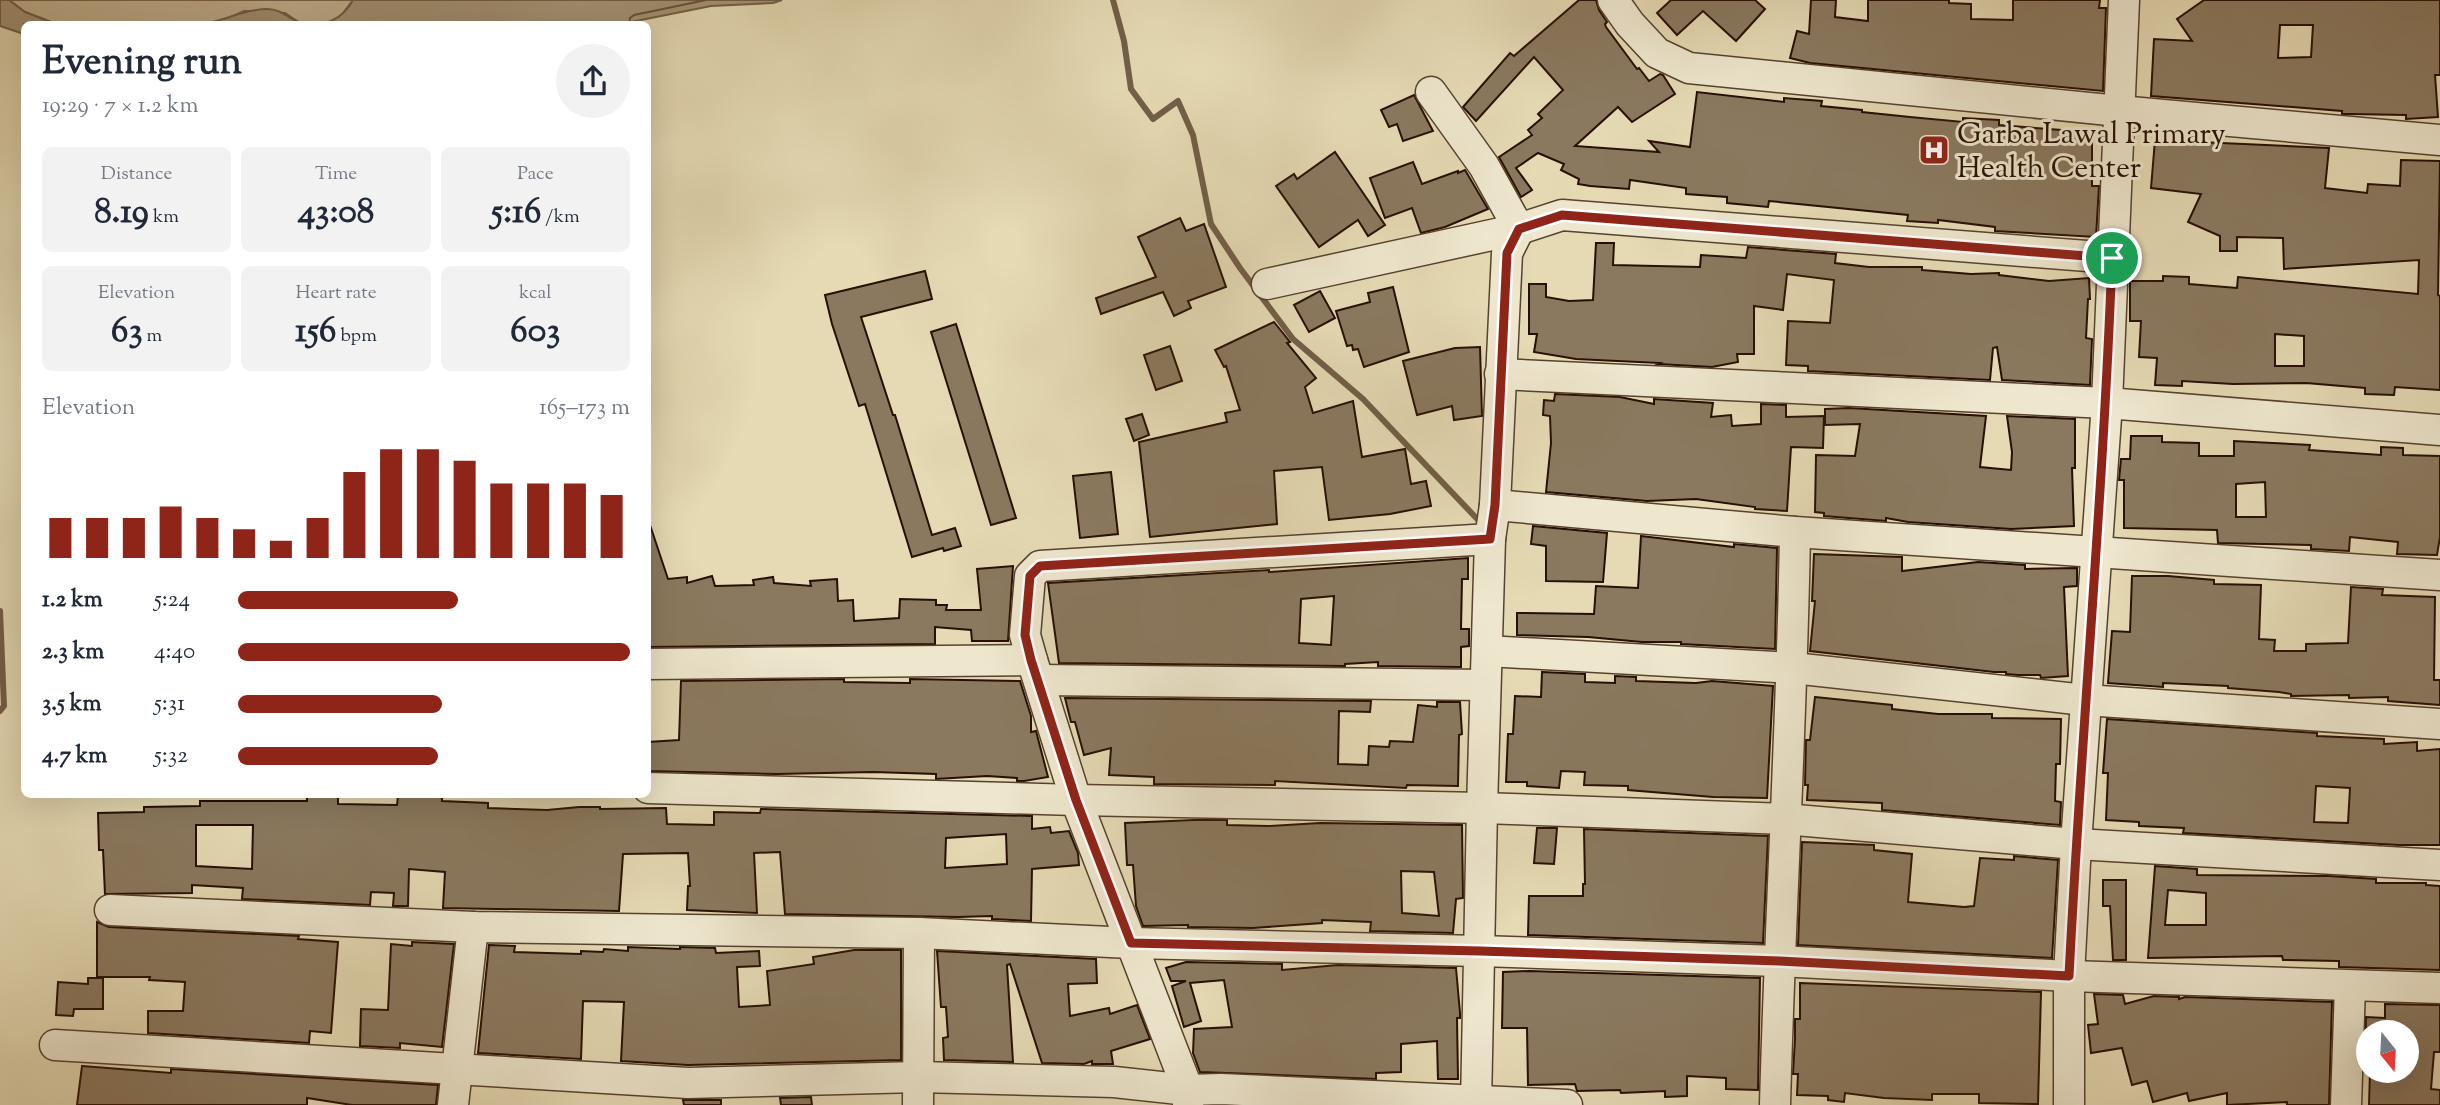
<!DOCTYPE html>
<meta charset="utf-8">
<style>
body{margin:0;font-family:"Sorts Mill Goudy",serif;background:#f2f2f3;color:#1f2937;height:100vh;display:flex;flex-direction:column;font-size:26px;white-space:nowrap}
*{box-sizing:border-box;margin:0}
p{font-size:23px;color:#747a83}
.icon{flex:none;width:38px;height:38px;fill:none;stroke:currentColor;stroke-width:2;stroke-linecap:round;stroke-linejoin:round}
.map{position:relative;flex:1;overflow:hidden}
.side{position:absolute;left:21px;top:21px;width:630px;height:777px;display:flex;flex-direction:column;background:#fff;border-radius:10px;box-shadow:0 7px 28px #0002}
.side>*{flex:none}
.needle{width:46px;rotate:162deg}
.tools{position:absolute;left:2356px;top:1020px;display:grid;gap:14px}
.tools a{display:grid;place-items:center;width:63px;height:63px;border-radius:50%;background:#fff;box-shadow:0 7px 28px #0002;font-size:35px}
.pin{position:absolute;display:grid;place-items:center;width:60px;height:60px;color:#fff;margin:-30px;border:4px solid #fff;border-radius:50%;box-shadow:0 2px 7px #0007}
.round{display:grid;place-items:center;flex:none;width:74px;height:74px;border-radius:37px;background:#f2f2f3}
.overview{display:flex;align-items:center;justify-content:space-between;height:119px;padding:0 21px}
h1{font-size:38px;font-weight:800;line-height:52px}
.stats{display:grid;grid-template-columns:repeat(3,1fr);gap:10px;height:119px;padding:7px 21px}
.stats div{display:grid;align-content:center;border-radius:10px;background:#f2f2f3;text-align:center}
.stats b{font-size:35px;font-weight:800}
.stats small{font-size:19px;font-weight:400}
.stats p{font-size:19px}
.chart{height:196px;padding:14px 21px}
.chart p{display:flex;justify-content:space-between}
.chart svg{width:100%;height:126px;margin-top:7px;stroke:#8f2418;stroke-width:6}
ul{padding:0 21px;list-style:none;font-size:23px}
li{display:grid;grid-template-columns:112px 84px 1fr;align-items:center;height:52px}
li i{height:18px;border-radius:9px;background:#8f2418}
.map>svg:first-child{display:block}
.green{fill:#c5b796;stroke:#76634c;stroke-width:2}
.water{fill:#a49577;stroke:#725f48;stroke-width:2}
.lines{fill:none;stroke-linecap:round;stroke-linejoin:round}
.shore{stroke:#66523c;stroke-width:2}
.stream{stroke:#725f48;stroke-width:6}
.building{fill:#8a795f;stroke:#270f02;stroke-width:2;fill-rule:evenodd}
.minor-casing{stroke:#56422e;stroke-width:33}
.minor{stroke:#eee7ce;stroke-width:30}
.route-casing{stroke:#fff;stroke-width:14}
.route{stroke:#8f2418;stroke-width:9}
.labels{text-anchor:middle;stroke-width:6;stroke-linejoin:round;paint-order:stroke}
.poi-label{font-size:30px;fill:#270f02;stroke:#eee7ce;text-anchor:start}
</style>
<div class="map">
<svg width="2440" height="1105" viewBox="0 0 2440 1105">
<rect width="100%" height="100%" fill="#e5dab4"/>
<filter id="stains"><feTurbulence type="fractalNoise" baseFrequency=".00286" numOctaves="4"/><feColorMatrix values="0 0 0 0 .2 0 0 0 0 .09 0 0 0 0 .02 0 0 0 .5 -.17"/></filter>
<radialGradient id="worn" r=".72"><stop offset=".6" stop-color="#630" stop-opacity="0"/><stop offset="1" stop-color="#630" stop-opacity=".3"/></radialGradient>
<path class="green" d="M9,0H353L340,17L325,24L300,23L285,13L244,11L222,21L202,24H56L25,12Z"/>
<g class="water">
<path d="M0,0H9L25,12L56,24H24V34L0,26Z"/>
<path d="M353,0H782L773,3L711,6L621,24H202C225,21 244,9 267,9C283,9 290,21 302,23C324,28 343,19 353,0Z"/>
</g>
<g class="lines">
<path class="shore" d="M629,24L630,18L634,15L706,0"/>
<g class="stream">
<path d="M1113,0L1124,41L1131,89L1153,119L1178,101L1193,135L1211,224L1240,268L1293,339L1363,399L1482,524"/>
<path d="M0,611L4,706L0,711"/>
</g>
</g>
<g class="building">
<path d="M1579,0H1596L1599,10L1607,22L1605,24L1606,27L1637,69L1639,68L1649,81L1660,74L1663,75L1675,94L1632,122L1618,107L1575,146L1659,152L1649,141L1690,147L1697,92L1784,102V98L1822,101L1821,106L1862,110V112L1910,117L1963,122V118L1999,120V125L2061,130V133H2092V186H2099L2096,237L1995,231V227L1938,220V223L1907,221L1908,215L1769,201L1768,207L1727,203V197L1686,194V188L1630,180L1629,189L1590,186L1578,184L1579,179L1561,170L1564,164L1538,153L1516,168L1532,190L1521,197L1499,157L1532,135L1528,130L1542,118L1538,114L1563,90L1534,57L1476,121L1463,107L1510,53L1514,56Z"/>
<path d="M1671,0H1755L1765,9L1736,41L1703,11L1677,35L1657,13Z"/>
<path d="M1811,0H1836L1835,17L1868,21V0H1949V3L1971,4V19L2013,20V0H2100L2099,8H2106L2103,91L1810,63L1790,58L1797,31L1809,34Z"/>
<path d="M2204,0H2440V75H2435L2438,117L2406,119V115L2350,114H2342V111L2151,96L2154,39L2192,41L2177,19ZM2280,25H2313L2311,57L2278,58Z"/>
<path d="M1414,95L1433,131L1403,141L1397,124L1389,127L1381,110Z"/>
<path d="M2155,140L2329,148L2325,188L2367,193L2368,184L2400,186L2401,160L2440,161L2438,295L2440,296V390L2395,387L2394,395L2365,394V388L2306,383L2233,384L2182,381V386L2155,385L2157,358L2139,357L2141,321H2130V281H2163V276L2189,277V284L2237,288L2238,277L2418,294L2419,260L2284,269L2283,238L2237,237V251H2220V236L2188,222L2201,194L2151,188ZM2275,334L2304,336V366H2275Z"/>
<path d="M1335,152L1385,225L1368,236L1358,220L1319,247L1276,186L1294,174L1297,179Z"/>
<path d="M1413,162L1422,184L1458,171V173L1465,170L1488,209L1445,227L1421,233L1412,208L1385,218L1370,178Z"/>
<path d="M1180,218L1186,231L1204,224L1226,287L1188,301L1191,308L1174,316L1163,292L1101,314L1096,298L1156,277L1138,237Z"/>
<path d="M1596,243H1614L1613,265L1700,267L1701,255L1746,258L1748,247L1836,254L1835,263L1869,267H1922V270L1971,274L1999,273V275L2049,281L2089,278L2090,299H2088L2086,338L2092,339L2090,385L2002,380L1997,347L1993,348L1990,380L1808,371V366L1786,365L1788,321L1830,323L1834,280L1787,274L1783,310L1754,306V354H1737L1738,362L1712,367L1658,364L1660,363L1576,359L1534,352L1537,334H1529V284H1546V297L1569,301L1593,300Z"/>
<path d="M925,271L932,299L861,317L893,415H895L932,535L955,528L961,546L944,551L943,548L912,557L865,404L859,406L832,324L825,295Z"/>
<path d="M1393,287L1409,352L1364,367L1358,349L1353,350L1352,345L1347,346L1336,311L1370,302L1368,293Z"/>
<path d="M1320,291L1335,318L1309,332L1294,305Z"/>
<path d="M1274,322L1290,342L1287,343L1316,378L1305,387L1313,413L1353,401L1362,457L1405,449L1411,484L1426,481L1431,506L1390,514L1329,520L1322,467L1274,471L1277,524L1150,537L1139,442L1227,422L1225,413L1240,410L1226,366L1224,367L1215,350Z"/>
<path d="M956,324L1016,518L991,525L931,332Z"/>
<path d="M1170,346L1182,381L1156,390L1144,355Z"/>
<path d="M1480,347L1482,416L1454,420L1452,406L1417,415L1403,361L1455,348Z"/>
<path d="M1555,394L1620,397L1654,404V399L1713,403L1711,417L1731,415L1732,426L1761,424V404L1786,405V417L1824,416L1823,448L1791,447L1787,511L1755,509V507L1696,499L1647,501L1546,492L1551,443L1550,416L1543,415L1544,400L1554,401Z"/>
<path d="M1849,408L1986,416L1980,467L2011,470L2012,452L2007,416L2075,419V468H2072L2074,526L2011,529L1908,522L1886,518V521L1824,516V513L1815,512L1816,455L1855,456L1860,424L1825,425V409Z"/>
<path d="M1142,414L1149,435L1134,441L1126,419Z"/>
<path d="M2131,436H2162V442L2199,443V456H2234V441L2310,445L2309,450L2381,455V447L2403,448V455L2440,456V537L2437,555L2397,554L2398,542L2350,537L2349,551L2311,549V545L2218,543L2217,530L2124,528V480H2119L2121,459H2130ZM2265,482L2266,517H2236V484Z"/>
<path d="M1111,472L1118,534L1080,538L1073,476Z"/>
<path d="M650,525L668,579L687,577V583L712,576L715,586L754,585L753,580L773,577L774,583L811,586L810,581L837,579L838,601L853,600L854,621L899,618L900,599L936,600V605H947L946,610H981L977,569L1013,566L1008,641H972L971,630L935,627V644L648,647V526Z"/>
<path d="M1533,526L1607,533L1603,582L1546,581V546L1531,544Z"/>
<path d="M1641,536L1734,547V544L1777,548L1775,649L1681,644V642H1642L1588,637L1517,635V613L1594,614L1596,586L1638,588Z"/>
<path d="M1814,554L1902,557V571L1978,562L2025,565V569L2077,568V586L2064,587L2068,676L2041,678L2040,675H2018L2006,674V672H1994L1810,651L1815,601H1812Z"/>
<path d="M1468,558V579H1462L1461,629H1469V646L1461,647V667L1378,666V662L1345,664V666L1059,663L1048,583L1269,570V572ZM1334,596L1331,645L1299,643L1301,599Z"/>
<path d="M2132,576H2168L2214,580V584L2261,585L2259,639L2275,640L2274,651H2306V644L2348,643L2351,587L2383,589L2382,595L2435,597L2434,680H2440V705L2388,701V697L2349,698V695L2291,696V694L2279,692L2228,688V686L2163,683V687L2108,683L2112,631L2130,632Z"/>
<path d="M1542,672L1585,674V682L1615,683V676L1636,677V681L1696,683L1712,681L1773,686L1767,798L1713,797L1628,790V786L1584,785L1585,772L1561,771L1559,788L1527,786V782H1506L1508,734H1513L1515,696L1541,697Z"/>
<path d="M844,679V682L910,683V679L1020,681L1031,716V732L1036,731L1048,777L1024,781H1017V778L987,776L936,779V774L873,772L777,774L648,771V742L679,740L681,681Z"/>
<path d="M1815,697L1892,705V709L1938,714H1992V718L2061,719L2060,764H2056L2055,801L2061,802L2060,825L1882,810V803L1807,800L1808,785H1805L1806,740H1810Z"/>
<path d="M1065,698L1371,701L1370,712L1339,711L1338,764L1368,765L1369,746L1389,747L1390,741L1413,742L1418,705L1437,707V702H1460L1462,734L1459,735L1458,786L1407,785L1406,788L1275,781V785L1154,784V777L1109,775L1111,748L1084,755L1075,722H1071Z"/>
<path d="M2107,719L2317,733V736L2384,739V744L2417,742V751L2440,749V845H2399L2183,833L2184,828L2139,826V822L2106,820L2108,773H2103ZM2316,786L2350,788L2348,823L2314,822Z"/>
<path d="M307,794H338V804L397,805L398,796L442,797V801L488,803V808L547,810L579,807H600V809L666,808L667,824L714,825V812L760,813L761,809L1032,816V829L1050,827L1051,833L1069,831L1078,853L1079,865L1032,869L1031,921L992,919V916L958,917L785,914L780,852L754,853L757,913L687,910L688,886H690L688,853L623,854L619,911L443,908L445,872L409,869L408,906H393L394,893L371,892L370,905L242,899L243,888L192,885V893L105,894L103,850H99L98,813L144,812V807L200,806V801H307ZM196,825H253L252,869L196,866ZM1006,834L1007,864L945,868L946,838Z"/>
<path d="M1194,820H1227V825L1268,826L1320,823L1462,825L1463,898L1456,899L1453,933L1370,931L1371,922L1322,920V923L1253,928L1188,927V925L1143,926L1136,906L1133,865H1127L1125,823ZM1401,871L1434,872L1439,916L1402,913Z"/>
<path d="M1537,828H1557L1554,864L1534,863Z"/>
<path d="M1584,829L1768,836L1763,943L1528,935L1529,896H1583V884H1585Z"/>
<path d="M1802,842L1874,845V850L1912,854L1908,902L1964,907L1974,906L1980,858L2014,860V856L2058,860L2052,958L1798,945Z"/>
<path d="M2155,866L2197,869V875L2329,876L2376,879V883H2426V885L2440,886V970L2339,967V961L2283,960L2282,956L2148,958ZM2168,890L2206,893V925H2165Z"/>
<path d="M2103,880H2126V960H2113L2110,906H2103Z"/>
<path d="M97,922L109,927L299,936L298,939L338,942L331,1033L310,1031L309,1043L148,1033V1011H183L185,982L149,980L150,977H97Z"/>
<path d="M412,942L454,944L442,1047L400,1043V1048L360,1046L361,1009L388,1010L391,944L412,946Z"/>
<path d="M489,945L515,946L514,952L581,954V951L603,952L604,949L628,951V947L680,949V947L715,948L716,953L759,951L760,966L737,967L739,1007L770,1005L767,971L814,964L813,957L854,950H901V1060L688,1065L621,1061L624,1002L583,1001L581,1059L478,1053Z"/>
<path d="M937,951L1096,959L1097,983L1068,984L1070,1016L1109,1008L1110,1014L1137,1005L1150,1039L1111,1051L1113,1064H1092V1061L1084,1064L1042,1063L1010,964L1007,965L1013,1062L944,1060L943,1038L948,1037L946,1007H941Z"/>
<path d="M1186,962L1282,964V970L1338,965L1456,968L1460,1013V1018H1457L1458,1079H1438L1437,1041L1401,1044V1072L1376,1073V1079L1200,1072L1193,1053L1194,1029L1232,1027L1224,980L1190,983L1201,1021L1184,1027L1172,986L1186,981H1171L1166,968Z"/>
<path d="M1529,971L1760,978L1758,1090L1726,1089V1078L1687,1076V1096L1665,1097V1091L1621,1093L1620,1090L1577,1091L1575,1084L1528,1085L1527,1028H1502L1503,972Z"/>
<path d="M88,978H103V1009H74L73,1016L56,1015L58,982L88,984Z"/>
<path d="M1800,983L2041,992L2038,1104L1979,1103V1094H1932V1100L1884,1098L1845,1093L1844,1102L1828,1100V1096L1797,1095L1798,1074H1793L1795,1039V1019H1800Z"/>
<path d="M2094,994L2123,995L2125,1004L2154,996L2179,997V999L2185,997L2332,1002L2329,1105H2287V1102L2227,1105V1093L2189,1101L2187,1093L2153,1102L2147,1081L2132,1085L2122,1048L2091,1053L2088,1025L2098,1024Z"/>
<path d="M2385,1004L2440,1005V1052H2434L2431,1089L2440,1090V1105H2369L2370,1071H2406V1032H2368V1047H2365L2366,1017L2385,1018Z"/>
<path d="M82,1066L171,1073V1069L438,1085L436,1105H352L307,1098V1105H77Z"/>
<path d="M811,1097L812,1105H781L780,1098Z"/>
<path d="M683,1100H721V1105H684Z"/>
</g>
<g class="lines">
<g class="minor-casing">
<g id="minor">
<path d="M1613,0L1630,24L1657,53L1689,68L2119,111L2440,140"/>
<path d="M1431,92L1484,166L1519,229"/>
<path d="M1267,284L1519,229L1562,215L2113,258"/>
<path d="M1500,374L2107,403L2440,430"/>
<path d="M1495,505L1795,532L2440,575"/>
<path d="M1487,651L1793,668L2085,700L2440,724"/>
<path d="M648,664L1032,660"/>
<path d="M1039,680L1485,685"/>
<path d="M648,788L1076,800L1482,808L1784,819L2076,844L2440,865"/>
<path d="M110,910L473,927L919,933L1131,943L1480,951L1778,961L2069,976L2440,988"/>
<path d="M55,1045L688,1083L918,1077L1114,1082L1188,1090L1221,1089L1567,1105"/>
<path d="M453,1105L473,927"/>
<path d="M918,1105L919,933"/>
<path d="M1188,1105V1090L1076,800L1032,660L1025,635L1030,576L1040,566L1490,539"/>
<path d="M1476,1105L1482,808L1490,539L1495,505L1507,253L1519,229"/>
<path d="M1775,1105C1780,914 1792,723 1795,532"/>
<path d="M2069,1105V976L2076,844L2107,403L2124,0"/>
<path d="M2346,1105L2350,986"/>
</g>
</g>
<use href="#minor" class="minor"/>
</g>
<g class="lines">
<g class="route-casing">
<path id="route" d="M1562,215L2112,258C2103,498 2081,737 2069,976L1779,961L1480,951L1131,943L1076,800L1031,660L1025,635L1030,576L1040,566L1490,539L1495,505L1507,253L1519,229Z"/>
</g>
<use href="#route" class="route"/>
</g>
<defs>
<g id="hospital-square" transform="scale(1.575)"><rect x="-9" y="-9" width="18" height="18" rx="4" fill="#8f2418" stroke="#eee7ce"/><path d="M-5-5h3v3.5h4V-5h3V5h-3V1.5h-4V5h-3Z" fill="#fff"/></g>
</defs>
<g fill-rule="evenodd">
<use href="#hospital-square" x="1934" y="150"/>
</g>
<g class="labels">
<g class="poi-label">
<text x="1957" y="143">Garba Lawal Primary<tspan x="1957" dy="34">Health Center</tspan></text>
</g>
</g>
<rect width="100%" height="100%" filter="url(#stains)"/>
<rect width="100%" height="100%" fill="url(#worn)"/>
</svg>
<div class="tools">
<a><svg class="needle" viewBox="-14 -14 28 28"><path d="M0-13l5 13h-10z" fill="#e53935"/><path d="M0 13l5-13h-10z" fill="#747a83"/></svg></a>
</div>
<div class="pin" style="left:2112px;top:258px;background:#1e9e55"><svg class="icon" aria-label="arrive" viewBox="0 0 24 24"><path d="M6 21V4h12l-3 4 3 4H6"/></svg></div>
<section class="side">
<div class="overview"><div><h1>Evening run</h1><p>19:29 · 7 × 1.2 km</p></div><a class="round"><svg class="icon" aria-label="share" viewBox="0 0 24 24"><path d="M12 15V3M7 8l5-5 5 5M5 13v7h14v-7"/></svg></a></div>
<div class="stats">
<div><p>Distance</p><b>8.19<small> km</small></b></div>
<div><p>Time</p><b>43:08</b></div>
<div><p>Pace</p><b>5:16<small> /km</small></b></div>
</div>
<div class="stats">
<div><p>Elevation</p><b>63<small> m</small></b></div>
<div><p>Heart rate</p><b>156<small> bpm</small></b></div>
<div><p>kcal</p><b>603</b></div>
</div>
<div class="chart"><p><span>Elevation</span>165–173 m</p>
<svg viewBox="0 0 160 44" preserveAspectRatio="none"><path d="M5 44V30M15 44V30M25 44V30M35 44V26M45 44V30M55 44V34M65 44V38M75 44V30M85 44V14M95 44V6M105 44V6M115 44V10M125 44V18M135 44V18M145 44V18M155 44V22"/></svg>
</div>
<ul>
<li><b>1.2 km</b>5:24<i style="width:56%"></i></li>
<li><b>2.3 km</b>4:40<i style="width:100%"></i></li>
<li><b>3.5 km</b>5:31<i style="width:52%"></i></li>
<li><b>4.7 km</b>5:32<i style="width:51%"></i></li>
</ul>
</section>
</div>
